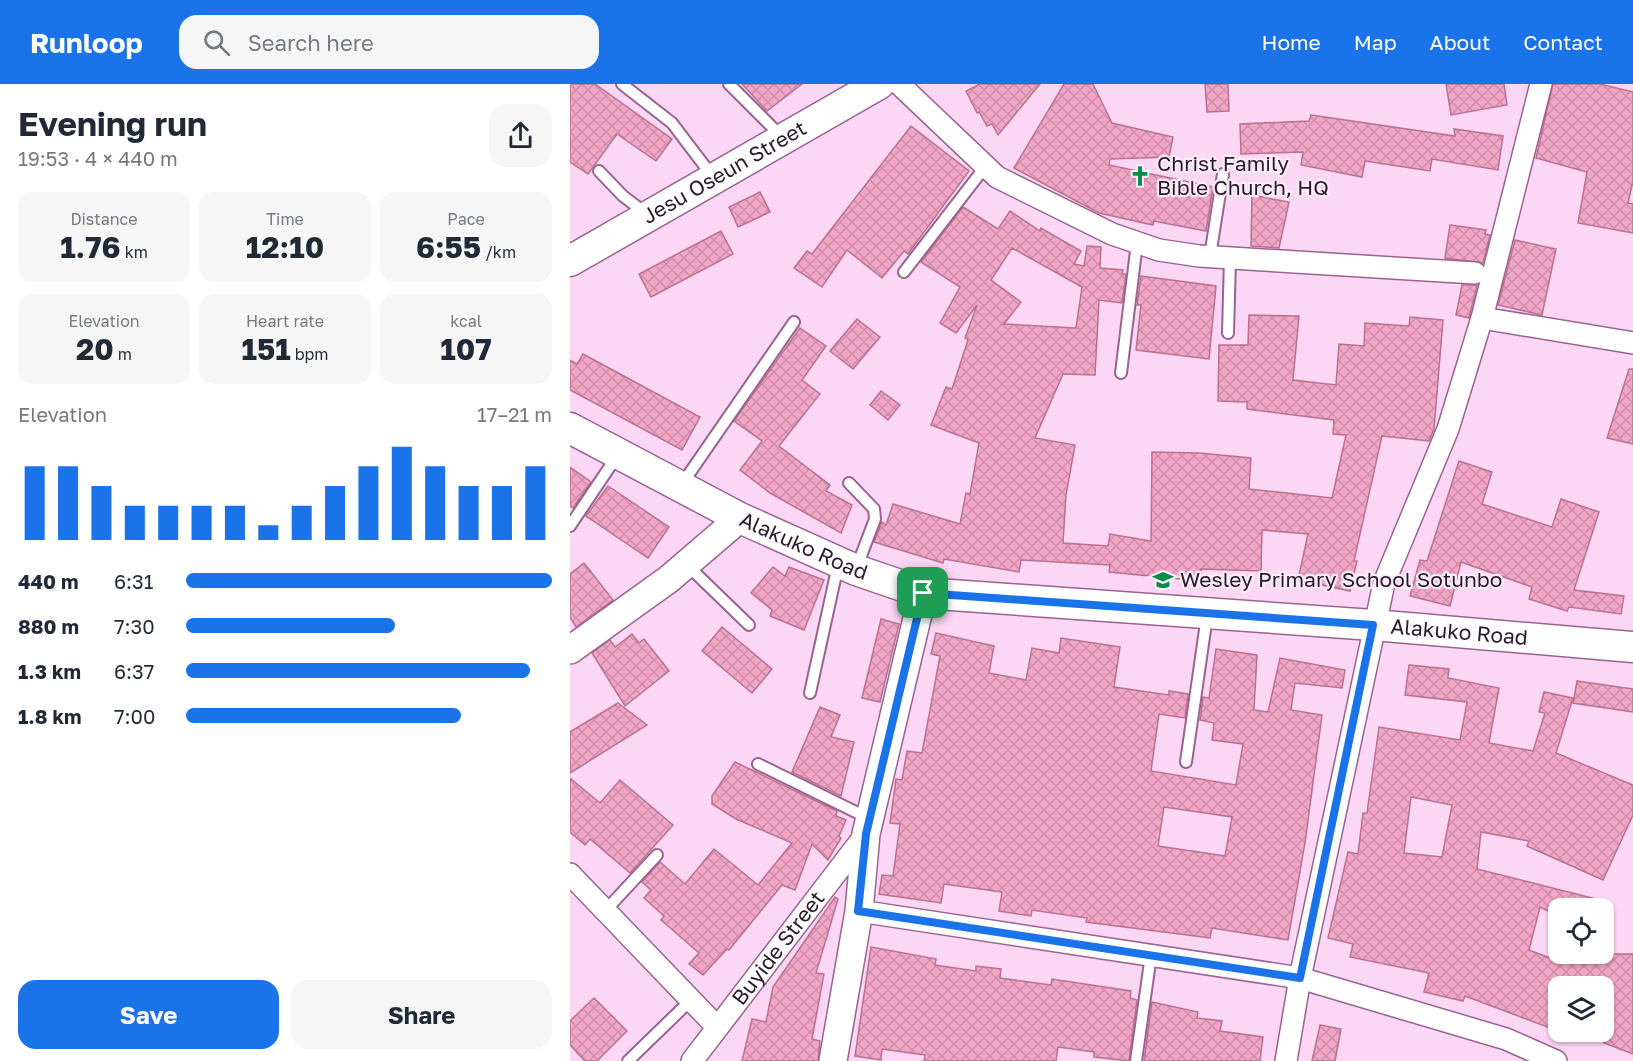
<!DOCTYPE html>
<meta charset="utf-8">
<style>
body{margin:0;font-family:"Golos Text",sans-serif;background:#f6f6f7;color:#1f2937;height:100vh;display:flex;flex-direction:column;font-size:22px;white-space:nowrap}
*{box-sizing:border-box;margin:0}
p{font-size:20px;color:#747a83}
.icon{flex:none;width:33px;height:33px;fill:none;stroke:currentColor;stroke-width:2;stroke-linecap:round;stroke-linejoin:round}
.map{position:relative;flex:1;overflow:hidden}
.drawer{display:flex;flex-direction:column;background:#fff;width:570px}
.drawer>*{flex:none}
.tools{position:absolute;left:978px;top:814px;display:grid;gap:12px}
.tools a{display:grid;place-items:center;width:66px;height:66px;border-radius:12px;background:#fff;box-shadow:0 2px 4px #0004;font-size:30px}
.pin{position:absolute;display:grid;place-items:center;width:51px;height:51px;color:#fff;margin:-26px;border-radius:12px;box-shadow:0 3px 9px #0006}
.round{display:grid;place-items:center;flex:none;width:63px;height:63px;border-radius:18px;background:#f6f6f7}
.headline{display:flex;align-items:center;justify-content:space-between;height:102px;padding:0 18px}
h1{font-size:33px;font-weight:700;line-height:45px}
.stats{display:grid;grid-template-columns:repeat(3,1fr);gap:9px;height:102px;padding:6px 18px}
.stats div{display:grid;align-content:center;border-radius:15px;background:#f6f6f7;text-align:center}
.stats b{font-size:30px;font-weight:700}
.stats small{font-size:16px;font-weight:400}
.stats p{font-size:16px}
.chart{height:168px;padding:12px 18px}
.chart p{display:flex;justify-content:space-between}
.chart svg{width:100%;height:108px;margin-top:6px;stroke:#1a73e8;stroke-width:6}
.button{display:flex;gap:12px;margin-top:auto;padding:12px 18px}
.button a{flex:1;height:69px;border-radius:18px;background:#1a73e8;color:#fff;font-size:24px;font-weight:700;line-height:69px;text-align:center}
.button a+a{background:#f6f6f7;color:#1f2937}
ul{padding:0 18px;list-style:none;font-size:20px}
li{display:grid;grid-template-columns:96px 72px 1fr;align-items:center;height:45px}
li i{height:15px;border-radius:8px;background:#1a73e8}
header{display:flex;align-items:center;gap:36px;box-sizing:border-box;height:84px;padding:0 30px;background:#1a73e8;color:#fff}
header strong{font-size:28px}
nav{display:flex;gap:33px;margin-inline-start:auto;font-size:21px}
.search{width:420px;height:54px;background:#f6f6f7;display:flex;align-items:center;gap:15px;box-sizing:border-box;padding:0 21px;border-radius:18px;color:#747a83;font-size:22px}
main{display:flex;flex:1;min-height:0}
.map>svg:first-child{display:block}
.building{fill:url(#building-cross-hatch);stroke:#b97290;stroke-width:1.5;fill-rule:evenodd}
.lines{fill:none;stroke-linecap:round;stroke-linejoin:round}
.service-casing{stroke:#9a6391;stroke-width:14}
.minor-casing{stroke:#9a6391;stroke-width:24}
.tertiary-casing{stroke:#9a6391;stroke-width:30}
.secondary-casing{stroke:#9a6391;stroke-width:33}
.service{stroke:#fff;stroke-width:10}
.minor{stroke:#fff;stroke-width:21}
.tertiary{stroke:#fff;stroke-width:27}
.secondary{stroke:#fff;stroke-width:30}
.route-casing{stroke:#fff;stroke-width:12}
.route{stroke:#1a73e8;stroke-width:8}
.labels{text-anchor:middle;stroke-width:4.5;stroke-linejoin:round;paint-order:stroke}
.poi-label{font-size:21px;fill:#2e182b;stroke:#faedf7;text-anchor:start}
.street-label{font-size:21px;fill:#2e182b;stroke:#faedf7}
</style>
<header>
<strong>Runloop</strong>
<div class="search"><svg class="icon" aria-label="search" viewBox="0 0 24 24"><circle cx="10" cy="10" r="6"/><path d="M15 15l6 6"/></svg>Search here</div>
<nav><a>Home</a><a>Map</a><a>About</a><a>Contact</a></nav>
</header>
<main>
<section class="drawer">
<div class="headline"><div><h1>Evening run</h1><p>19:53 · 4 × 440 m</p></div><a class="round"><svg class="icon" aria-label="share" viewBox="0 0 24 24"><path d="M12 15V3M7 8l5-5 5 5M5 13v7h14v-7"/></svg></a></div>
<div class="stats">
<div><p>Distance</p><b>1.76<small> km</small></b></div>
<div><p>Time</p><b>12:10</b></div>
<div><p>Pace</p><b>6:55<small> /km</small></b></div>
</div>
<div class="stats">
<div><p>Elevation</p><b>20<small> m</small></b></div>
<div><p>Heart rate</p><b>151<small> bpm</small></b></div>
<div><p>kcal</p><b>107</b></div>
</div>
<div class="chart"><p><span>Elevation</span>17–21 m</p>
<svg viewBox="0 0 160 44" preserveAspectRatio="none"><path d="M5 44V14M15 44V14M25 44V22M35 44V30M45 44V30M55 44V30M65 44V30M75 44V38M85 44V30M95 44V22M105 44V14M115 44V6M125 44V14M135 44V22M145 44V22M155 44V14"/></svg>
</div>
<ul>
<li><b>440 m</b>6:31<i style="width:100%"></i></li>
<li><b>880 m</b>7:30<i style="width:57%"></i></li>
<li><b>1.3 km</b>6:37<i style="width:94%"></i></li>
<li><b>1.8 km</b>7:00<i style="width:75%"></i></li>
</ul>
<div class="button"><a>Save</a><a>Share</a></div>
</section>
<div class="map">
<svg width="1063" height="977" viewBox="0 0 1063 977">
<defs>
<pattern id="building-cross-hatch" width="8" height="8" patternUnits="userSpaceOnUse" patternTransform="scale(1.5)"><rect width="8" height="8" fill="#f1a6c5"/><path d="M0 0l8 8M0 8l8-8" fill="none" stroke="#cf8ea9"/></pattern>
</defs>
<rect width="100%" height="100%" fill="#fcd6f5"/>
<g class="building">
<path d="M0,0H25L102,55L86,77L47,50L18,90L0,78Z"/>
<path d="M172,0H232L197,27Z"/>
<path d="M410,0H470L428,51L422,40L417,42L409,28L407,29L396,7Z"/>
<path d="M494,0H523L542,39L603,53L599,73L540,75L539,81L643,103L636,147L584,137L583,141L529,129L444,84Z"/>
<path d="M635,0H658L659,27L637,28Z"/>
<path d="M876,0H934L937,21L881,31Z"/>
<path d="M983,0H1030L1063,8V97L1058,119L1063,120V149L1008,139L1017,88L966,74Z"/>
<path d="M741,31L885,52L884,45L933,52L928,86L862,75L860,87L795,77L792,93L731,81L733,68L671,70L670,40L739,37Z"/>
<path d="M341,42L399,87L338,170L334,167L312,194L277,166L252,203L224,184L237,167L242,170Z"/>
<path d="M190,108L200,128L168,143L159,123Z"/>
<path d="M682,111L719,118L709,164L681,162Z"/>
<path d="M393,123L428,145L440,127L470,147L471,144L511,167L504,180L514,182L517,162L531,163L530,184L553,186L552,190H556L552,219L529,216L525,291L493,290L465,354L505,361L496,411L493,459L538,462L540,450L581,457L582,368L629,369L681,374L679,405L762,414L776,351L763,350L764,336L677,325V318L648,317L649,261H678L679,231L729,232L723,296L766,301L769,260L794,262L795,239L839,242L840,233L873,236L864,345L859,357L812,352L784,477H787L780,507L728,496L738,450L692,446L691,487L631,485L630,497L539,488L540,481L451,476L449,488L374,475L373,479L304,458L312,438L316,441L323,420L390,440L396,409L400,410L409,359L361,341L376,303L382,305L398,256L395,254L407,221L386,249L370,239L390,203L351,178ZM442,164L512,203L506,244L434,240L451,218L421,196Z"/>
<path d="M880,141L916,146L915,150L920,151L913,179L875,174Z"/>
<path d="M151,147L163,170L81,213L69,190Z"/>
<path d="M945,156L986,165L972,231L928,221Z"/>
<path d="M571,192L646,202L639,275L566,266L571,221H567Z"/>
<path d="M892,201H907L899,234L886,231Z"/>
<path d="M287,235L310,253L283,285L260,267Z"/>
<path d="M230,244L256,262L232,296L250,310L209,362L260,401L256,407L282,421L271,449L200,409L170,386L192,357L164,337Z"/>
<path d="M13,270L130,333L112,366L0,306V276L7,280Z"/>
<path d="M1059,285H1063V360L1037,354Z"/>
<path d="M311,307L330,321L318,336L300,321Z"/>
<path d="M889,377L922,388L912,420L982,443L991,415L1029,428L1004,506L1054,512L1051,530L999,523L997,527L959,515L962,503L891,478L880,522L840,512L850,476L857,477Z"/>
<path d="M0,383L21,398L3,424L0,422Z"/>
<path d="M38,402L99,443L78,474L16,432Z"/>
<path d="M14,479L43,516L6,543L0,533V490Z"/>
<path d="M203,483L215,492L219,483L254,496L234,546L200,532L202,526L181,509Z"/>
<path d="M311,535L329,540L310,618L292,614Z"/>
<path d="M152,543L202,585L182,609L132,567Z"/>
<path d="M366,549L424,562L419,589L456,596L462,564L489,569L491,554L550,563L544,603L599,611V607L618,610L615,634L589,630L581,687L666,701L673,660L642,656L644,639L630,636L633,613L639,614L646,565L687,571L684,626L698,628L710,574L775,586L772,604L725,599L721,626L752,631L735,759L718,856L642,844L640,854L516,838L517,834L462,826L461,832L429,827L432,808L374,800L371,819L309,810L312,791L323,792L330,740L320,739L326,695L332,696L337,667L352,669L370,572L361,570ZM594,723L662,733L655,772L588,762Z"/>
<path d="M62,550L69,559L74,555L99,587L55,622L22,569L40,556L45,563Z"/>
<path d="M839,581L879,585L878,594L929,604L919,659L963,667L975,629L969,628L974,608L1003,614L986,669L1063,701V731L1033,796L957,762L959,757L911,748L907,785L1038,818L1037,825H988V832L970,823L959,866L993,879L997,870H1063V970L1034,959V903H988V947L895,912L893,917L854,908L859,889L780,873L783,860L758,854L778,768L788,770L793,729H797L809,643L890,656L897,618L835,611ZM841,713L882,721L872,773L834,769Z"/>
<path d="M1007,597L1063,605V628L1003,619Z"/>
<path d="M48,619L77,641L0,689V648Z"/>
<path d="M250,623L270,631L261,653L284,658L271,712L222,688Z"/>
<path d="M165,678L267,727L266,732L276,736L269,752L271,754L258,776L242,760L225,806L212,801L159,866L157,865L133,891L119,880L129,869L91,836L94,832L74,814L81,806L72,798L90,778L115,800L144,765L188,801L222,759L166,735L142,720V712Z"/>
<path d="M0,694L30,719L50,696L103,741L60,789L20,755L15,761L0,748Z"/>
<path d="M265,813L268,815L246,889L254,890L242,955L250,957L248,977H172L182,935L196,938L203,903Z"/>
<path d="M301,863L366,875L365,881L406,887V882L431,885L430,894L481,901L482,895L561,907L560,914L567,916L559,977L524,973V968L488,963L486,977H354L355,971L312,965L311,976L285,972Z"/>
<path d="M24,914L57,947L27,977H15L0,961V937Z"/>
<path d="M582,918L628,928L627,934L652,937L650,947L693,953L690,977H574Z"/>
<path d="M750,941L771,945L765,977H742Z"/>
</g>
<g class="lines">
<g class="service-casing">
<g id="service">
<path d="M52,0L102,39L143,93"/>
<path d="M159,0L212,53"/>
<path d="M29,87L53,112L78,131"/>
<path d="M640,172L653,90"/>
<path d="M334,188L415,83"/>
<path d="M658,249L660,174"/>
<path d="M551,289L567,159"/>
<path d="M279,399L304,425L305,435L286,485"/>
<path d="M112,400L224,238"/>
<path d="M0,442L47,372"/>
<path d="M116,480L179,541"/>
<path d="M240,609L268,481"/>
<path d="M616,678L637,532"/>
<path d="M188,680L298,734"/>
<path d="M35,827L87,771"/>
<path d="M58,977L121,916"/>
<path d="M566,977L581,871"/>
</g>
</g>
<g class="minor-casing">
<g id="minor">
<path d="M329,0L427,93L542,150L589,166L629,172L905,189"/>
<path d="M912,234L1063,259"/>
<path d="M0,790L147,943"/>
<path d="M289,827L730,894L936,955L986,977"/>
<path id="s1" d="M122,977L296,750"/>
<path d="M716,977L730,894L814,499L878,345L912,234L971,0"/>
</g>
</g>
<g class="tertiary-casing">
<g id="tertiary">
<path d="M0,566L99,495L170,434"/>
<path d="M263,977L289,827L296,750L353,509"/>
</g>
</g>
<g class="secondary-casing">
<g id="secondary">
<path id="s2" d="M0,177L309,0"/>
<path id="s3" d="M0,344L170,434L286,486L353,509L803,541L1063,563"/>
</g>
</g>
<use href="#service" class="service"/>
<use href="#minor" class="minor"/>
<use href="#tertiary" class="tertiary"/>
<use href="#secondary" class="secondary"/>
</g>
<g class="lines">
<g class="route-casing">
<path id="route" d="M353,509L803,541L730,894L288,827L296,750Z"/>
</g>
<use href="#route" class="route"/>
</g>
<defs>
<g id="church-bare" transform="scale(1.62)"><path d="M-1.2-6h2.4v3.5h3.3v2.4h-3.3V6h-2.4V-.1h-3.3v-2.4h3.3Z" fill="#068d4a" stroke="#faedf7" stroke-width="2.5" paint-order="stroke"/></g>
<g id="school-bare" transform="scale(1.62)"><path d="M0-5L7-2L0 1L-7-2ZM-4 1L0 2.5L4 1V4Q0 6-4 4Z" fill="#068d4a" stroke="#faedf7" stroke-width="2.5" paint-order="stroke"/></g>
</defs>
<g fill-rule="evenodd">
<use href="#church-bare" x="570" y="92"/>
<use href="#school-bare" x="593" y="496"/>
</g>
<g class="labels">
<g class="poi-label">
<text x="587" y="87">Christ Family<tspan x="587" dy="24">Bible Church, HQ</tspan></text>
<text x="610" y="503">Wesley Primary School Sotunbo</text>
</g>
<g class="street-label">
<text dy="7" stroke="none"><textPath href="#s2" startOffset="178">Jesu Oseun Street</textPath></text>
<text dy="7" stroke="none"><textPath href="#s3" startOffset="262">Alakuko Road</textPath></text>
<text dy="7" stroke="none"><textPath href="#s3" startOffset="928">Alakuko Road</textPath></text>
<text dy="7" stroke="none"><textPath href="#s1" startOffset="142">Buyide Street</textPath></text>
</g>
</g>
</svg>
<div class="tools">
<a><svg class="icon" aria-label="locate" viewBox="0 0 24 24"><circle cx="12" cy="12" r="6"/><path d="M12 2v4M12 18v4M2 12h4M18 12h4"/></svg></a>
<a><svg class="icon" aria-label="layers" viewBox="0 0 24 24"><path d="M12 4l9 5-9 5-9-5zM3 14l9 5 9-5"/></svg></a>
</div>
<div class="pin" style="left:353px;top:509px;background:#1e9e55"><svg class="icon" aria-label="arrive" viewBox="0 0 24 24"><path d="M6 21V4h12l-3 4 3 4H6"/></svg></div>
</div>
</main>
